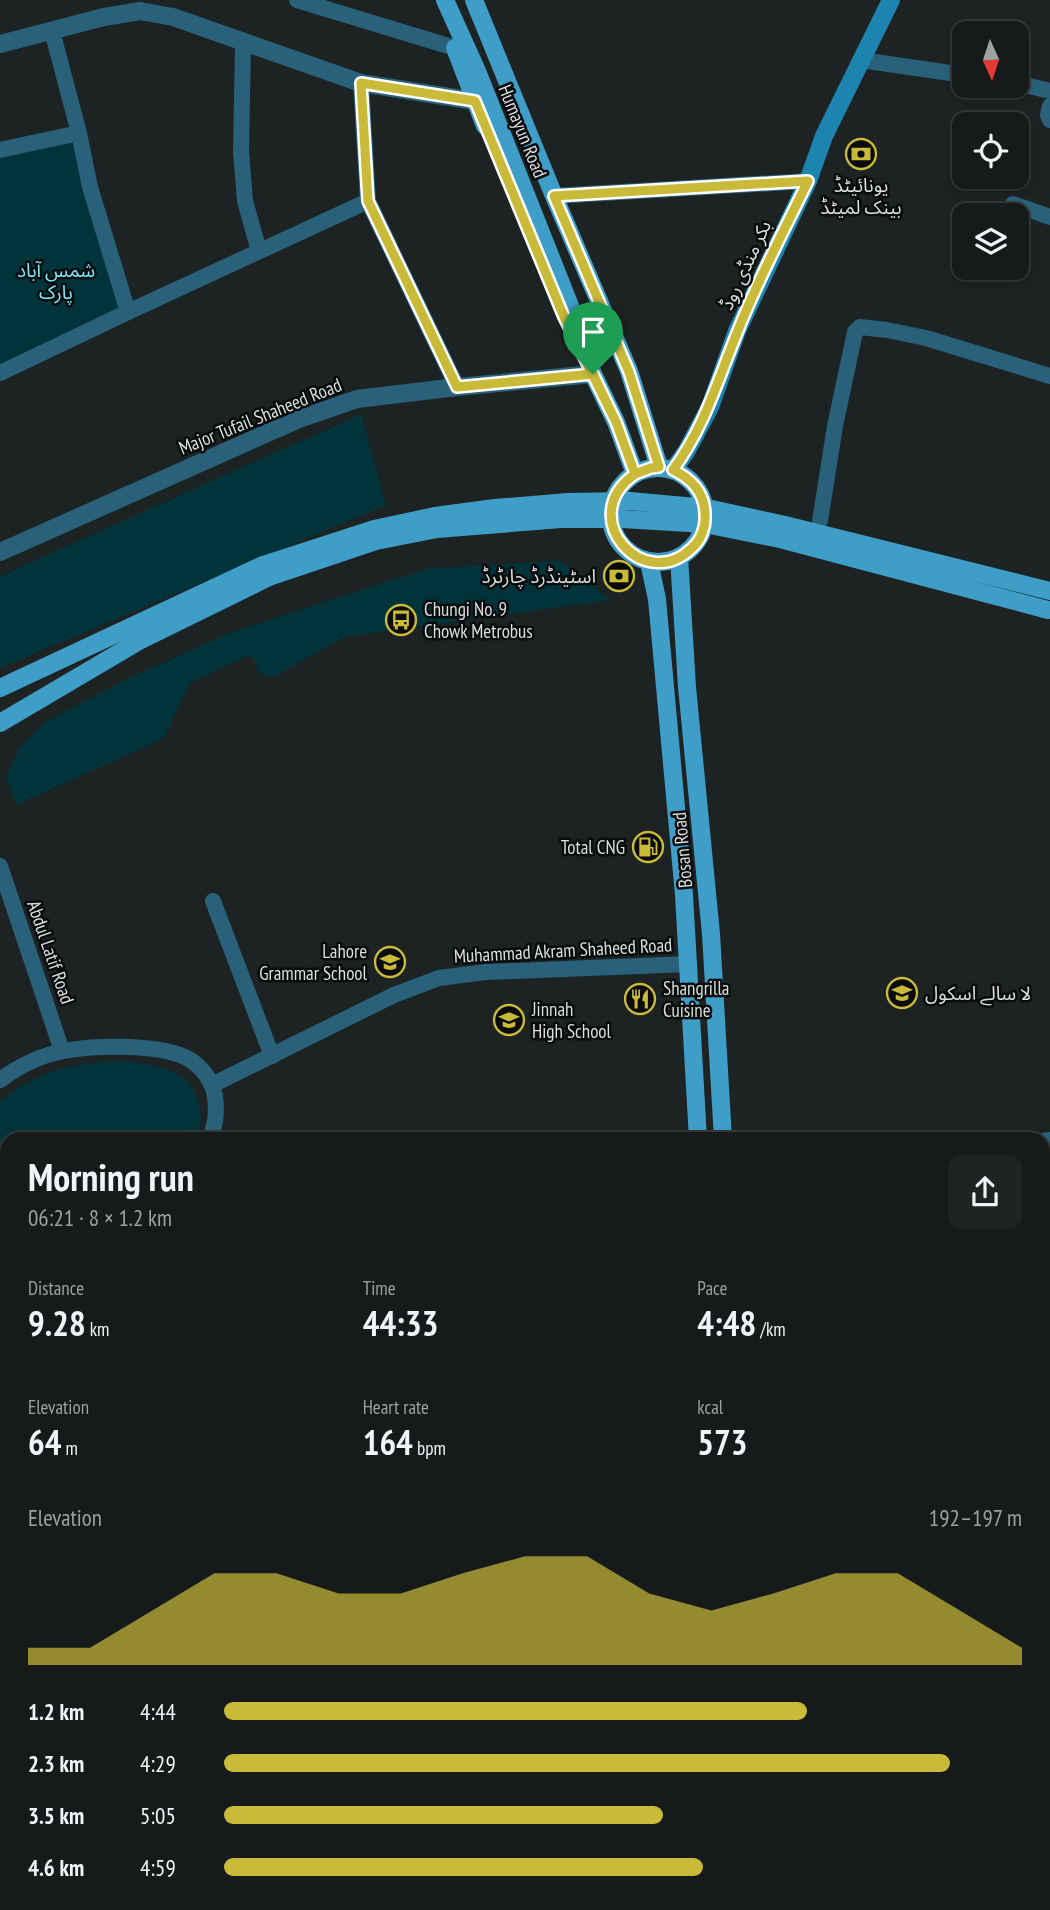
<!DOCTYPE html>
<meta charset="utf-8">
<style>
body{margin:0;font-family:"PT Sans Narrow","Noto Sans Arabic",sans-serif;background:#1f2323;color:#f1f3f6;height:100vh;display:flex;flex-direction:column;font-size:26px;white-space:nowrap}
*{box-sizing:border-box;margin:0}
p{font-size:23px;color:#9ea1a2}
.icon{flex:none;width:38px;height:38px;fill:none;stroke:currentColor;stroke-width:2;stroke-linecap:round;stroke-linejoin:round}
.map{position:relative;flex:1;overflow:hidden}
.sheet{position:absolute;left:0px;top:1132px;width:1050px;height:779px;display:flex;flex-direction:column;background:#161a1a;border-radius:21px 21px 0 0;box-shadow:0 4px 10px #0003,0 0 0 2px #353839}
.sheet>*{flex:none}
.needle{width:46px;rotate:177deg}
.controls{position:absolute;left:952px;top:21px;display:grid;gap:14px}
.controls a{display:grid;place-items:center;width:77px;height:77px;border-radius:14px;background:#161a1a;box-shadow:0 4px 10px #0003,0 0 0 2px #353839;font-size:35px}
.pin{position:absolute;display:grid;place-items:center;width:60px;height:60px;color:#fff;margin:-72px -30px;border-radius:50% 50% 50% 0;rotate:-45deg;box-shadow:0 0 7px #0007}
.pin .icon{rotate:45deg}
.round{display:grid;place-items:center;flex:none;width:74px;height:74px;border-radius:14px;background:#1f2323}
.overview{display:flex;align-items:center;justify-content:space-between;height:119px;padding:0 28px}
h1{font-size:38px;font-weight:700;line-height:52px}
.figures{display:grid;grid-template-columns:repeat(3,1fr);gap:10px;height:119px;padding:7px 28px}
.figures div{display:grid;align-content:center}
.figures b{font-size:35px;font-weight:700}
.figures small{font-size:19px;font-weight:400}
.figures p{font-size:19px}
.chart{height:196px;padding:14px 28px}
.chart p{display:flex;justify-content:space-between}
.chart svg{width:100%;height:126px;margin-top:7px;fill:#caba39;opacity:.7}
ul{padding:0 28px;list-style:none;font-size:23px}
li{display:grid;grid-template-columns:112px 84px 1fr;align-items:center;height:52px}
li i{height:18px;border-radius:9px;background:#caba39}
.map>svg:first-child{display:block}
.green{fill:#01333a}
.lines{fill:none;stroke-linecap:round;stroke-linejoin:round}
.minor{stroke:#29617b;stroke-width:16}
.tertiary{stroke:#29617b;stroke-width:18}
.secondary{stroke:#1c84ae;stroke-width:18}
.primary{stroke:#3e9ec8;stroke-width:18}
.primary-bridge{stroke:#3e9ec8;stroke-width:18}
.route-casing{stroke:#fff;stroke-width:14}
.route{stroke:#caba39;stroke-width:9}
.labels{text-anchor:middle;stroke-width:5;stroke-linejoin:round;paint-order:stroke}
.street-label{font-size:19px;fill:#dbdfe0;stroke:#090b0c}
.poi-label{font-size:19px;fill:#dbdfe0;stroke:#090b0c;text-anchor:start}
.park-label{font-size:19px;fill:#7ce9fb;stroke:#090b0c}
</style>
<div class="map">
<svg width="1050" height="1910" viewBox="0 0 1050 1910">
<rect width="100%" height="100%" fill="#1d2223"/>
<g class="green">
<path d="M75,138L124,311L0,371V154Z"/>
<path d="M361,414L386,505L0,668V576Z"/>
<path d="M561,561L611,600L344,637L274,677L259,674L255,661L249,655L191,682L163,739L16,805L6,776L19,748L45,722L131,677L229,633L429,568Z"/>
<path d="M127,1061C142,1064 161,1065 175,1073C199,1085 207,1116 196,1139H7V1221L0,1219V1101C41,1068 76,1062 127,1061Z"/>
</g>
<g class="lines">
<g class="minor">
<path d="M297,0L455,48"/>
<path d="M52,31L79,133L90,187L128,312"/>
<path d="M243,43L241,151L245,201L259,251"/>
<path d="M861,60L964,75"/>
<path d="M361,83L368,201L457,387"/>
<path d="M1017,83L1050,91"/>
<path d="M1050,106L1048,115L1050,120"/>
<path d="M0,150L79,133"/>
<path d="M554,196L808,181"/>
<path d="M1013,204L1050,217"/>
<path d="M0,373L128,312L368,201"/>
<path d="M820,521L835,426L855,332L860,327L887,330L926,338L1050,376"/>
<path d="M0,866L62,1051"/>
<path d="M213,901L272,1056"/>
<path d="M0,1080C19,1066 42,1055 64,1051C94,1045 166,1043 192,1061C204,1070 213,1083 215,1097C217,1112 216,1126 209,1139"/>
<path d="M212,1085L394,995L439,978L486,972L689,964"/>
<path d="M0,1231L7,1233"/>
<path d="M1043,1496L1050,1498"/>
<path d="M0,1544L7,1540"/>
<path d="M0,1863L7,1861"/>
<path d="M43,1904L44,1910"/>
<path d="M329,1904L331,1910"/>
</g>
<g class="tertiary">
<path d="M0,44L104,17L140,11L173,17L361,83L475,101"/>
<path d="M0,552L299,419L357,399L457,387L593,374"/>
<path d="M1043,1142L1050,1141"/>
<path d="M1043,1897L1050,1888"/>
</g>
<path class="secondary" d="M673,470L686,452L710,407L737,331L808,181L824,136L891,0"/>
<g class="primary">
<path d="M445,0L477,71L576,321L593,374L616,422L635,474"/>
<path d="M474,0L554,196L629,371L659,467"/>
<path d="M455,48L485,126"/>
<circle cx="658" cy="515" r="47"/>
<path d="M679,557L687,687L711,934L723,1139"/>
<path d="M649,562L657,599L684,895L698,1139"/>
<path d="M0,688L263,565"/>
<path d="M0,723L139,641L269,577"/>
<path d="M527,1910L531,1904"/>
<path d="M558,1910L563,1904"/>
</g>
<g class="primary-bridge">
<path d="M263,565L374,529L435,516L495,508L568,502L630,501L707,508L785,525L1050,591"/>
<path d="M269,577L376,541L437,529L561,519H622L705,524L780,539L1048,610"/>
</g>
</g>
<g class="lines">
<g class="route-casing">
<path id="route" d="M593,374L457,387L368,201L361,83L475,101L564,317L616,422L635,474C574,517 644,595 692,548C701,540 706,527 705,515C705,493 692,479 673,470C705,426 717,382 737,333C757,281 784,231 808,181L554,196L629,372L659,467L651,468L635,474L616,422L593,374"/>
</g>
<use href="#route" class="route"/>
</g>
<defs>
<g id="bank-ring" transform="scale(1.575)"><circle r="9.5" fill="#090b0c" stroke="#caba39" stroke-width="1.5"/><path d="M-6-4H6V4H-6ZM0-2.3a2.3 2.3 0 1 0 0 4.6a2.3 2.3 0 1 0 0-4.6Z" fill="#caba39"/></g>
<g id="bus-ring" transform="scale(1.575)"><circle r="9.5" fill="#090b0c" stroke="#caba39" stroke-width="1.5"/><path d="M-5-6H5V4H4V6H2V4H-2V6H-4V4H-5ZM-3.5-4V0h7V-4ZM-3.5 1.2v1.5H-2V1.2ZM2 1.2v1.5H3.5V1.2Z" fill="#caba39"/></g>
<g id="fuel-ring" transform="scale(1.575)"><circle r="9.5" fill="#090b0c" stroke="#caba39" stroke-width="1.5"/><path d="M-5.5-6h7V0h2V4h1.3V-2.5L3-4.5l.8-.8L6-3V5H2.5V1h-1V6h-7ZM-4.2-4.7v3.2H.2V-4.7Z" fill="#caba39"/></g>
<g id="school-ring" transform="scale(1.575)"><circle r="9.5" fill="#090b0c" stroke="#caba39" stroke-width="1.5"/><path d="M0-5L7-2L0 1L-7-2ZM-4 1L0 2.5L4 1V4Q0 6-4 4Z" fill="#caba39"/></g>
<g id="restaurant-ring" transform="scale(1.575)"><circle r="9.5" fill="#090b0c" stroke="#caba39" stroke-width="1.5"/><path d="M-5-6h1v4h1v-4h1v4h1v-4h1v5L-1.5 .5V6h-2V.5L-5-1ZM5-6V6H3V1.5H1.5Q1.5-4 5-6Z" fill="#caba39"/></g>
</defs>
<g fill-rule="evenodd">
<use href="#bank-ring" x="861" y="154"/>
<use href="#bank-ring" x="619" y="576"/>
<use href="#bus-ring" x="401" y="620"/>
<use href="#fuel-ring" x="648" y="847"/>
<use href="#school-ring" x="390" y="962"/>
<use href="#school-ring" x="902" y="993"/>
<use href="#restaurant-ring" x="640" y="999"/>
<use href="#school-ring" x="509" y="1020"/>
</g>
<g class="labels">
<g class="street-label">
<text transform="translate(523 131) rotate(68)" y="7">Humayun Road</text>
<text transform="translate(745 265) rotate(-65)" y="7">بکر منڈی روڈ</text>
<text transform="translate(260 416) rotate(-22)" y="7">Major Tufail Shaheed Road</text>
<text transform="translate(682 850) rotate(-95)" y="7">Bosan Road</text>
<text transform="translate(563 950) rotate(-3)" y="7">Muhammad Akram Shaheed Road</text>
<text transform="translate(51 952) rotate(71)" y="7">Abdul Latif Road</text>
</g>
<g class="poi-label">
<text x="861" y="192" text-anchor="middle">یونائیٹڈ<tspan x="861" dy="22">بینک لمیٹڈ</tspan></text>
<text x="596" y="583" text-anchor="end">اسٹینڈرڈ چارٹرڈ</text>
<text x="424" y="616">Chungi No. 9<tspan x="424" dy="22">Chowk Metrobus</tspan></text>
<text x="625" y="854" text-anchor="end">Total CNG</text>
<text x="367" y="958" text-anchor="end">Lahore<tspan x="367" dy="22">Grammar School</tspan></text>
<text x="663" y="995">Shangrilla<tspan x="663" dy="22">Cuisine</tspan></text>
<text x="925" y="1000">لا سالے اسکول</text>
<text x="532" y="1016">Jinnah<tspan x="532" dy="22">High School</tspan></text>
</g>
<g class="park-label">
<text x="56" y="277">شمس آباد<tspan x="56" dy="22">پارک</tspan></text>
</g>
</g>
</svg>
<div class="controls">
<a><svg class="needle" viewBox="-14 -14 28 28"><path d="M0-13l5 13h-10z" fill="#e53935"/><path d="M0 13l5-13h-10z" fill="#9ea1a2"/></svg></a>
<a><svg class="icon" aria-label="locate" viewBox="0 0 24 24"><circle cx="12" cy="12" r="6"/><path d="M12 2v4M12 18v4M2 12h4M18 12h4"/></svg></a>
<a><svg class="icon" aria-label="layers" viewBox="0 0 24 24"><path d="M12 4l9 5-9 5-9-5zM3 14l9 5 9-5"/></svg></a>
</div>
<div class="pin" style="left:593px;top:374px;background:#1e9e55"><svg class="icon" aria-label="arrive" viewBox="0 0 24 24"><path d="M6 21V4h12l-3 4 3 4H6"/></svg></div>
<section class="sheet">
<div class="overview"><div><h1>Morning run</h1><p>06:21 · 8 × 1.2 km</p></div><a class="round"><svg class="icon" aria-label="share" viewBox="0 0 24 24"><path d="M12 15V3M7 8l5-5 5 5M5 13v7h14v-7"/></svg></a></div>
<div class="figures">
<div><p>Distance</p><b>9.28<small> km</small></b></div>
<div><p>Time</p><b>44:33</b></div>
<div><p>Pace</p><b>4:48<small> /km</small></b></div>
</div>
<div class="figures">
<div><p>Elevation</p><b>64<small> m</small></b></div>
<div><p>Heart rate</p><b>164<small> bpm</small></b></div>
<div><p>kcal</p><b>573</b></div>
</div>
<div class="chart"><p><span>Elevation</span>192–197 m</p>
<svg viewBox="0 0 160 44" preserveAspectRatio="none"><path d="M0 44V38L10 38L20 25L30 12L40 12L50 19L60 19L70 12L80 6L90 6L100 19L110 25L120 19L130 12L140 12L150 25L160 38V44z"/></svg>
</div>
<ul>
<li><b>1.2 km</b>4:44<i style="width:73%"></i></li>
<li><b>2.3 km</b>4:29<i style="width:91%"></i></li>
<li><b>3.5 km</b>5:05<i style="width:55%"></i></li>
<li><b>4.6 km</b>4:59<i style="width:60%"></i></li>
</ul>
</section>
</div>
